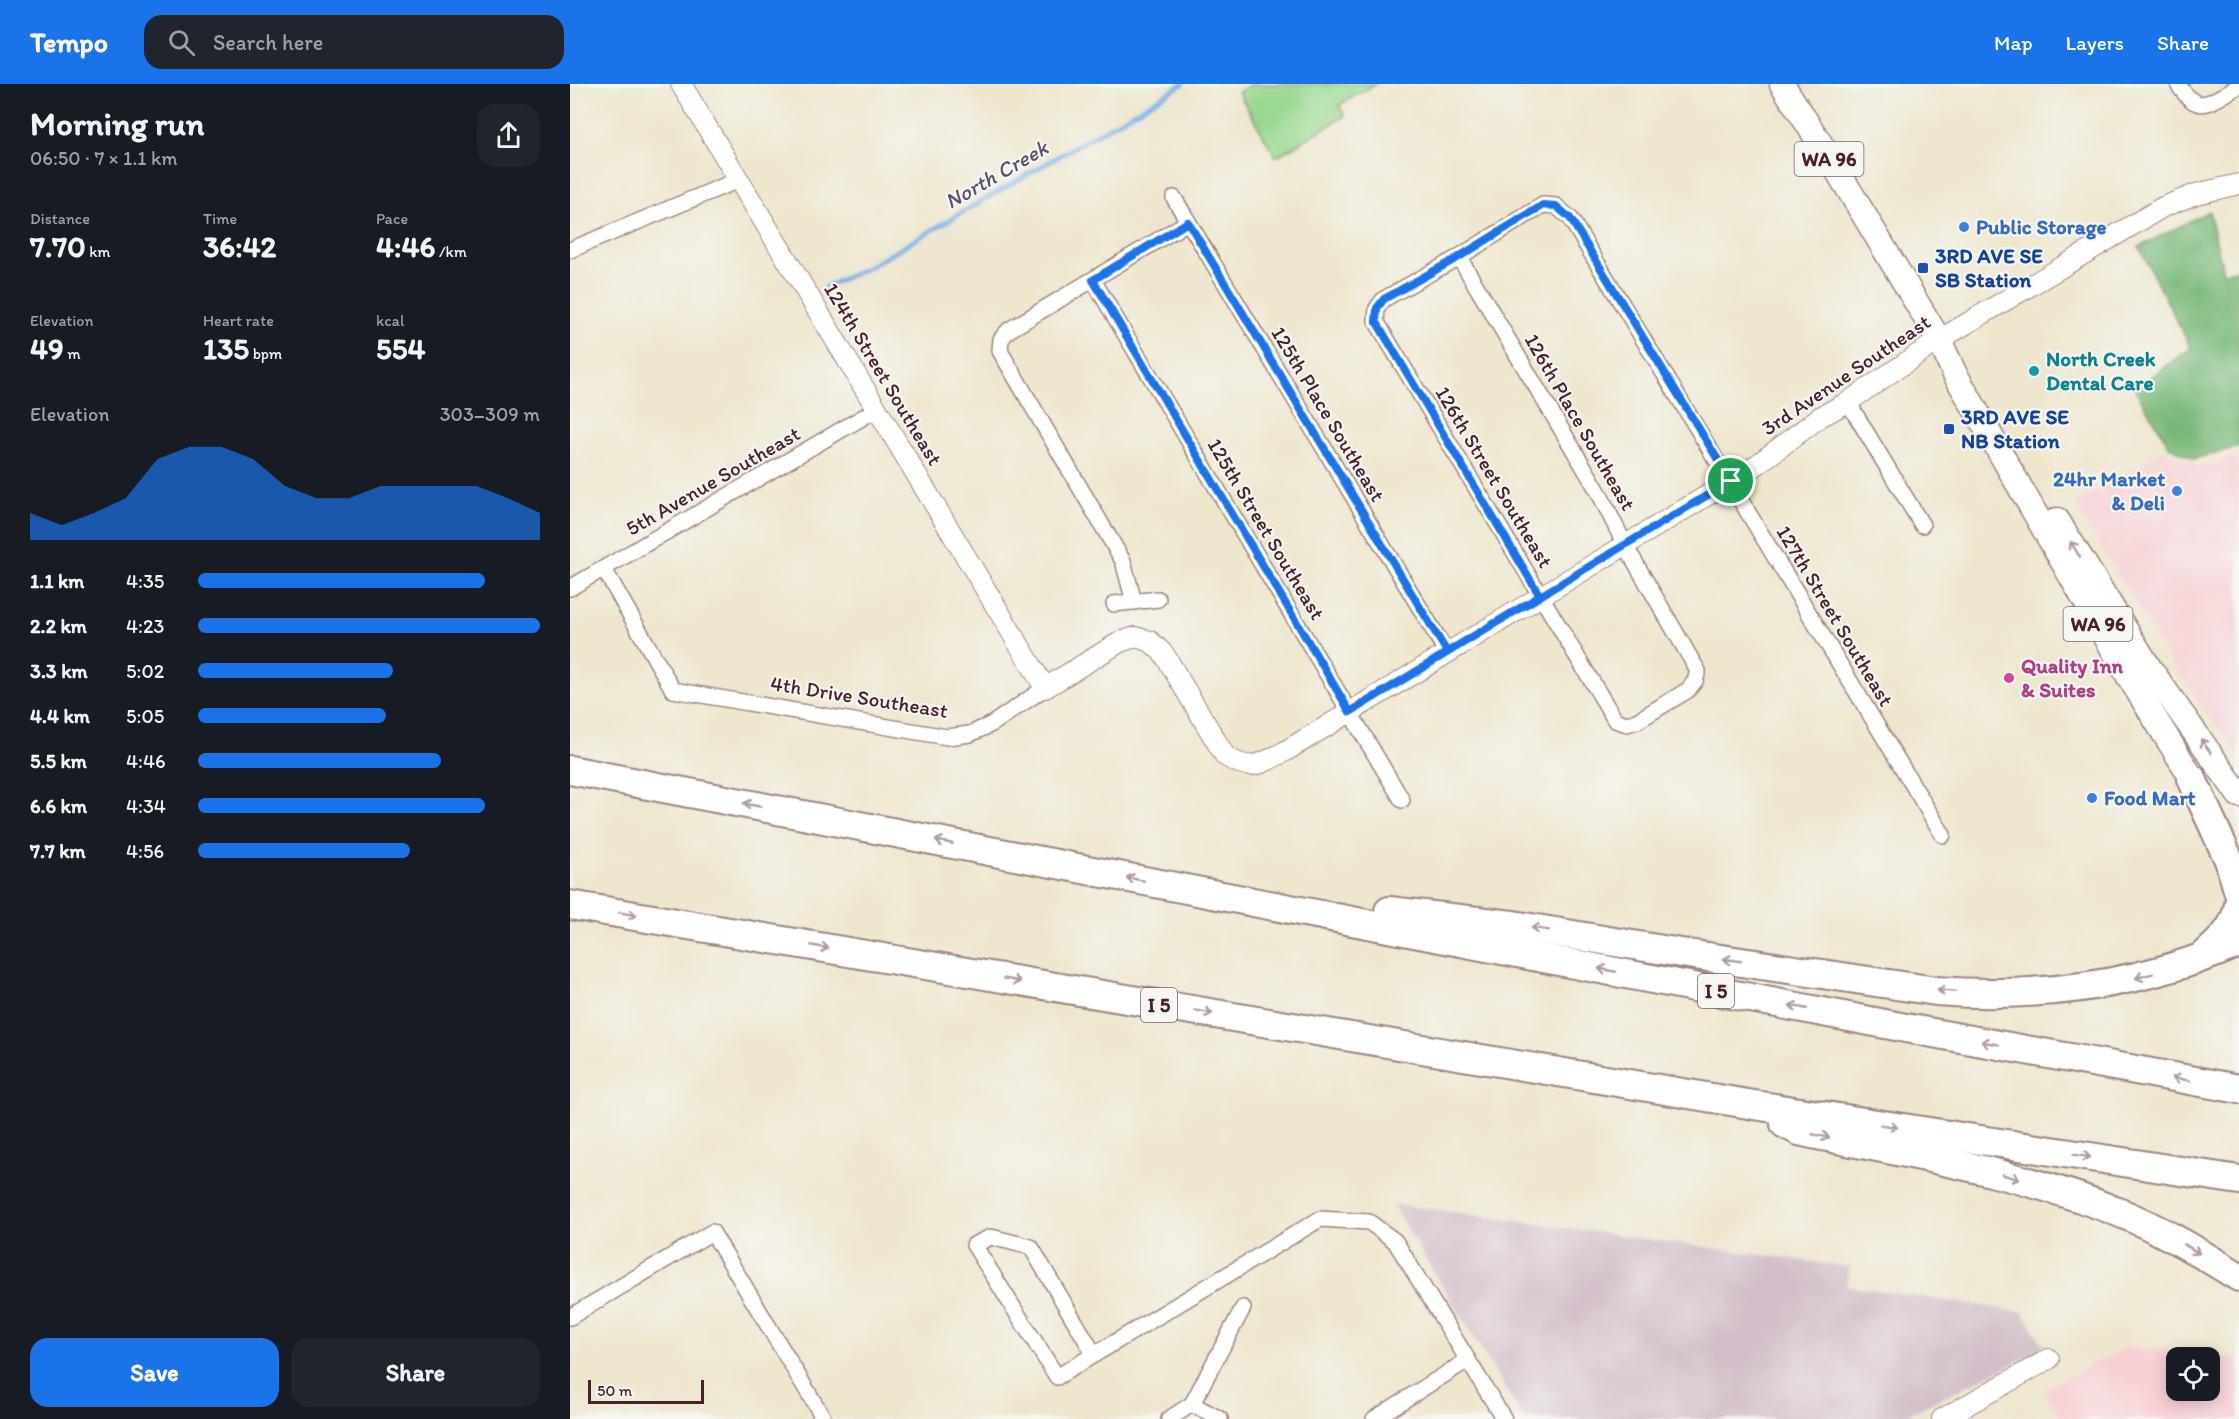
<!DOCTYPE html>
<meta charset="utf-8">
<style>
body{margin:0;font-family:Itim,sans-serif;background:#20242c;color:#f1f3f6;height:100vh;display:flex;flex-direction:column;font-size:22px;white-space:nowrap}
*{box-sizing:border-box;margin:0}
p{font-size:20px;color:#9ea1a6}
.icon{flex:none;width:33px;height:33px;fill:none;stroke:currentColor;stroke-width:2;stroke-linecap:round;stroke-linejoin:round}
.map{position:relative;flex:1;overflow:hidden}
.sheet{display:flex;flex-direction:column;background:#171b24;width:570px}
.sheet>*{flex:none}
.controls{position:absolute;left:1596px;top:1263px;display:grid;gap:12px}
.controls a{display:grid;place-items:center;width:54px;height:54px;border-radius:12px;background:#171b24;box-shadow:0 3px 15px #0003;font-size:30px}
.scale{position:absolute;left:18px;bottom:15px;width:116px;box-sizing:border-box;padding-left:6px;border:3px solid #4a1f2b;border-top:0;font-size:16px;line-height:21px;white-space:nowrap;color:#4a1f2b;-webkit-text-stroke:4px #f6f6f2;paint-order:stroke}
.pin{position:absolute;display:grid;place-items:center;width:51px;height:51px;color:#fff;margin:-26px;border:3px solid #fff;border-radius:50%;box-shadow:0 2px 6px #0007}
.round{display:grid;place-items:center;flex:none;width:63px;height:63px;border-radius:18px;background:#20242c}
.summary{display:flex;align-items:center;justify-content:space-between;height:102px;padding:0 30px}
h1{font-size:33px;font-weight:700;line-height:45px}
.figures{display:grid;grid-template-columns:repeat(3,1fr);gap:9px;height:102px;padding:6px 30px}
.figures div{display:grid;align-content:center}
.figures b{font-size:30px;font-weight:700}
.figures small{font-size:16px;font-weight:400}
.figures p{font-size:16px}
.chart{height:168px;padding:12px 30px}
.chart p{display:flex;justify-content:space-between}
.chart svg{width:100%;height:108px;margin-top:6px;fill:#1a73e8;opacity:.7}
.cta{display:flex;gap:12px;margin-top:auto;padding:12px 30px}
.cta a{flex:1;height:69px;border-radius:18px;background:#1a73e8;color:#fff;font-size:24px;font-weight:700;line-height:69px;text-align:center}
.cta a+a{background:#20242c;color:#f1f3f6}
ul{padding:0 30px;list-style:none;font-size:20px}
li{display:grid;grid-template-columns:96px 72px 1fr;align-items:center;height:45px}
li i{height:15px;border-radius:8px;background:#1a73e8}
header{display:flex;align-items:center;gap:36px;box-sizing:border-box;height:84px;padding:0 30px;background:#1a73e8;color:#fff}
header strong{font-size:28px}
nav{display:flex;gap:33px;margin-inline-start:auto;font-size:21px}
.search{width:420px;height:54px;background:#20242c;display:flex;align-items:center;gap:15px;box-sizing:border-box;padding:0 21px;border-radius:18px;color:#9ea1a6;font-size:22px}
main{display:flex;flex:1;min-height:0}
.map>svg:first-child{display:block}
.built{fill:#f7cfd4;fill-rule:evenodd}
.industrial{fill:#d2bdc8}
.green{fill:#96d78e;stroke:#707b5c;stroke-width:1.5}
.forest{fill:#78b879;stroke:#616c52;stroke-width:1.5}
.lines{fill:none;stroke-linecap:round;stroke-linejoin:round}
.stream{stroke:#75afe5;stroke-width:4.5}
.minor-casing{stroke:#9c827c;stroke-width:18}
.tertiary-casing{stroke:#9c827c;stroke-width:22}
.primary-casing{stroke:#9c827c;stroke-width:27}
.motorway-casing{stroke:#9c827c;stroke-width:32}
.minor{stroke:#fff;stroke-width:15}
.tertiary{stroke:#fff;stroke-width:20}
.primary{stroke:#fff;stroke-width:24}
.motorway{stroke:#fff;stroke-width:28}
.oneway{stroke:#ae9aa0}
.route-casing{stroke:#fff;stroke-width:12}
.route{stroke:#1a73e8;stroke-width:8}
.shop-dot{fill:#3f7fe0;stroke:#f6f6f2;stroke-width:2}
.transit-dot{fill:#1a4fb4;stroke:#f6f6f2;stroke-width:2}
.culture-dot{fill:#0f9aa8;stroke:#f6f6f2;stroke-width:2}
.hotel-dot{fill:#d1479c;stroke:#f6f6f2;stroke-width:2}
.labels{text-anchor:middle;stroke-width:4.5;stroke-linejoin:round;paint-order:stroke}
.shield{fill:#f6f6f2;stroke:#7e6067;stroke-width:1.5}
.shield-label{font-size:20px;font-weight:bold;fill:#4a1f2b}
.shop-label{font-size:21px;font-weight:bold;fill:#366cbe;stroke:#f6f6f2;text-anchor:start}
.transit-label{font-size:21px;font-weight:bold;fill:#164399;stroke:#f6f6f2;text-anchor:start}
.culture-label{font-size:21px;font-weight:bold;fill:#0d838f;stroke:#f6f6f2;text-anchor:start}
.street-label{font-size:21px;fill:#4a1f2b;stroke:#f6f6f2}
.hotel-label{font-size:21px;font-weight:bold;fill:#b23c85;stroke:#f6f6f2;text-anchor:start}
.water-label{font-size:22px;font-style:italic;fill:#59516c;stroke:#f6f6f2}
</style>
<header>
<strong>Tempo</strong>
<div class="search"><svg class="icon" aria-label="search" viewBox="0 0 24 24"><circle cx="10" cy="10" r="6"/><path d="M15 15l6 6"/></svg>Search here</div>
<nav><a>Map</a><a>Layers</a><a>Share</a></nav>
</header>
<main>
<section class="sheet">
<div class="summary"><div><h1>Morning run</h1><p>06:50 · 7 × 1.1 km</p></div><a class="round"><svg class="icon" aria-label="share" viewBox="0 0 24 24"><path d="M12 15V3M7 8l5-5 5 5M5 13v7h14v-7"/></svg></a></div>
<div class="figures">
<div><p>Distance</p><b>7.70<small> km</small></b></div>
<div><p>Time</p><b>36:42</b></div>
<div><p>Pace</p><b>4:46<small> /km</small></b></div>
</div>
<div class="figures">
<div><p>Elevation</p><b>49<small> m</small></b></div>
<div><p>Heart rate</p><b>135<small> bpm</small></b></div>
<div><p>kcal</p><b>554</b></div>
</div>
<div class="chart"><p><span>Elevation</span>303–309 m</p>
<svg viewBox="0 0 160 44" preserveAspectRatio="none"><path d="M0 44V33L10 38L20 33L30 27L40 11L50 6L60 6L70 11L80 22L90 27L100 27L110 22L120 22L130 22L140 22L150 27L160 33V44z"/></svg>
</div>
<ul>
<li><b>1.1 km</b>4:35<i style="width:84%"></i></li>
<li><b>2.2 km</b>4:23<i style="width:100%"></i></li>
<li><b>3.3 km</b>5:02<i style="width:57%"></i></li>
<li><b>4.4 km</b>5:05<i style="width:55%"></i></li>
<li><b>5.5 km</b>4:46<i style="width:71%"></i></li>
<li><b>6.6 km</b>4:34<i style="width:84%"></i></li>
<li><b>7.7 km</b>4:56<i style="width:62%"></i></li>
</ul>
<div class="cta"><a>Save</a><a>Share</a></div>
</section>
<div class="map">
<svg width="1669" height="1335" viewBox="0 0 1669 1335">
<rect width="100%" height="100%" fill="#f6f6f2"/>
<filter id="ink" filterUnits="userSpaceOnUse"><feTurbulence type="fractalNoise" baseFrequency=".0167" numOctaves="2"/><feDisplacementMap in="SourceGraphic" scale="12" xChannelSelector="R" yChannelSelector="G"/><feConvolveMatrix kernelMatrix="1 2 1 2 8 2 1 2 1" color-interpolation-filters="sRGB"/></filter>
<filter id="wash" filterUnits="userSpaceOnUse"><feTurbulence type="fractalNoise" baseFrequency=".008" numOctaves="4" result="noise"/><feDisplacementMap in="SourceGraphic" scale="24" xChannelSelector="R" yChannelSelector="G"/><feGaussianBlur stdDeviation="1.35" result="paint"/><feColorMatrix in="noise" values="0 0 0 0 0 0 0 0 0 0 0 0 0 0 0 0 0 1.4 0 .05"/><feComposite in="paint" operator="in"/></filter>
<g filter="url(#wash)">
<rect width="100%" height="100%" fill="#eee6cd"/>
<g class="built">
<path d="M1595,366L1630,383L1669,371L1668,672L1606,587L1505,420Z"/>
<path d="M1558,1263L1669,1275V1335H1492L1474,1305ZM1606,1274H1640V1306H1606Z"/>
</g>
<path class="industrial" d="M822,1120L1280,1183L1276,1202L1453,1228L1475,1264L1328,1335H954Z"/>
<path class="green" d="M682,0H806L769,21L775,32L706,73L668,8Z"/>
<path class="forest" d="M1639,127L1653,188L1669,186V363L1624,375L1600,363L1565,305L1621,264L1569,163Z"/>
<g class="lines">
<path class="stream" d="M255,203L297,184L613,0"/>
</g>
</g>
<g filter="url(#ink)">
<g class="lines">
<g class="minor-casing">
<g id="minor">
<path d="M1608,0C1629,34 1641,17 1669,2"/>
<path d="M604,114L877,569"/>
<path d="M0,166L168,96"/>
<path d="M889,173L1028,407L1055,461L1128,587L1125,597L1118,606L1067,637L1057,640L1045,636L806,237L807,224L814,215L889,173L973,121L986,122L1000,134L1373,751"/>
<path d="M523,196L832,716"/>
<path d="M1278,318L1352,441"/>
<path d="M34,485L103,606L377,653L400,650L422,640L475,604"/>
<path d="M0,504L307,325"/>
<path d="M564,518L553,477L430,267L431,255L439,246L618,138"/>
<path d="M544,520L588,515"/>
<path d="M0,1233L142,1148L254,1335"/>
<path d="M524,1270L461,1163L421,1153L404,1161L487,1293L750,1135L799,1138L825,1157L934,1335"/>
<path d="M622,1320L673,1224"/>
<path d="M599,1335L622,1320L650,1335"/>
<path d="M804,1335L898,1276"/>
</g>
</g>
<g class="tertiary-casing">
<g id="tertiary">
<path d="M111,0L475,604L550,558L565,553L580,557L594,570L655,672C681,688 688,681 714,668L1161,397L1188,380L1250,333L1278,318L1369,256L1593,123L1626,110L1669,100"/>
<path d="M1372,1335L1479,1275"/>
</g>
</g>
<g class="primary-casing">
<g id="primary">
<path d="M1212,0L1264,81L1369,256L1385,290L1559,593L1632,710"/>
<path d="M1487,436L1580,585L1669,711"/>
</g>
</g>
<g class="motorway-casing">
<g id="motorway">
<path d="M0,686L1341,945L1669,1005"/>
<path d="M1622,695L1659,776L1669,809"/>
<path d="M0,821L1178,1020L1669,1096"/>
<path d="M819,827L943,841L1111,869L1366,907C1471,915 1572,901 1669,859"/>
<path d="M1637,869C1653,855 1666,842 1669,820"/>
<path d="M1215,1040L1229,1047C1336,1070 1446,1087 1548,1128C1591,1145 1630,1169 1669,1193"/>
</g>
</g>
<use href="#minor" class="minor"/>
<use href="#tertiary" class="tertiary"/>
<use href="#primary" class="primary"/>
<use href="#motorway" class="motorway"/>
</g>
<defs><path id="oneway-shaft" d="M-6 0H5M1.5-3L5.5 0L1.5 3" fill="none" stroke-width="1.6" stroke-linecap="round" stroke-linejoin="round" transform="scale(1.5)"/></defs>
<g class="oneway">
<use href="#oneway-shaft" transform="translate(1505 465) rotate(-122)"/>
<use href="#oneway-shaft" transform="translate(1636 662) rotate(-126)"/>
<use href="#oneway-shaft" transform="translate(182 721) rotate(-169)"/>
<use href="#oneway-shaft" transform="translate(374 758) rotate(-169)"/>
<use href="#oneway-shaft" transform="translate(565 795) rotate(-169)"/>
<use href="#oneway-shaft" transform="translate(58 830) rotate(10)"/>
<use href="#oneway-shaft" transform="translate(970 845) rotate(-171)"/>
<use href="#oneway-shaft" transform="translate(250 863) rotate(10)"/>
<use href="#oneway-shaft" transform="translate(1162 876) rotate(-172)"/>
<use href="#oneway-shaft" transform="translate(1037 886) rotate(-169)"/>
<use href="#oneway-shaft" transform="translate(1574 892) rotate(165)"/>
<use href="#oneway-shaft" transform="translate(442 896) rotate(10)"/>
<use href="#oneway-shaft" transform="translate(1376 907) rotate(-175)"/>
<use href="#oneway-shaft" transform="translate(1228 923) rotate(-169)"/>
<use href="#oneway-shaft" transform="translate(634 928) rotate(10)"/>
<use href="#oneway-shaft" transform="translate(1420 959) rotate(-170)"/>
<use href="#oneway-shaft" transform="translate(1611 995) rotate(-170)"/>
<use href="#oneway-shaft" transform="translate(1319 1042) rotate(9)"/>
<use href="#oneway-shaft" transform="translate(1251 1052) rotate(12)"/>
<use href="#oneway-shaft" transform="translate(1512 1072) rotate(9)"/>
<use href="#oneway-shaft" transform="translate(1441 1093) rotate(16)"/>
<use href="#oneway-shaft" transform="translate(1622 1165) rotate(31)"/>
</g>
</g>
<g class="lines" filter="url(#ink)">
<g class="route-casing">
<path id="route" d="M1161,397C1066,454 971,511 877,568L618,138L523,196L780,628L970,512L806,237L807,224L814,215L889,173L973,121L986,122L1000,134L1161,397"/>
</g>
<use href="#route" class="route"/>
</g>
<g class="shop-dot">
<circle cx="1394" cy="143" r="6"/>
<circle cx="1607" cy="407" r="6"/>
<circle cx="1522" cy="714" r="6"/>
</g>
<g class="transit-dot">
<rect x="1347" y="178" width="12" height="12" rx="3"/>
<rect x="1373" y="339" width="12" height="12" rx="3"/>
</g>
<circle class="culture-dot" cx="1464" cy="287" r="6"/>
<circle class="hotel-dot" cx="1439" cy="594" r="6"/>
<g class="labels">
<g class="shield">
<rect x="1224.5" y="58" width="69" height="34" rx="4.5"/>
<rect x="1493.5" y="523" width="69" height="34" rx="4.5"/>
<rect x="1128" y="890" width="36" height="34" rx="4.5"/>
<rect x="571" y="904" width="36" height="34" rx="4.5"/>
</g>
<g class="shield-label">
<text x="1259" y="82">WA 96</text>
<text x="1528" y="547">WA 96</text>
<text x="1146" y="914">I 5</text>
<text x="589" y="928">I 5</text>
</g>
<g class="shop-label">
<text x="1406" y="150">Public Storage</text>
<text x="1595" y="402" text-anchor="end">24hr Market<tspan x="1595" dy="24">&amp; Deli</tspan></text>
<text x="1534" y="721">Food Mart</text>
</g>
<g class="transit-label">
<text x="1365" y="179">3RD AVE SE<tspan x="1365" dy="24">SB Station</tspan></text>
<text x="1391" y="340">3RD AVE SE<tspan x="1391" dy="24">NB Station</tspan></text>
</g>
<g class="culture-label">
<text x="1476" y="282">North Creek<tspan x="1476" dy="24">Dental Care</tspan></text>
</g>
<g class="street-label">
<text transform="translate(313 290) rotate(59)" y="7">124th Street Southeast</text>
<text transform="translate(1276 291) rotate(-34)" y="7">3rd Avenue Southeast</text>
<text transform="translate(758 330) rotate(59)" y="7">125th Place Southeast</text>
<text transform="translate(1010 338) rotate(60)" y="7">126th Place Southeast</text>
<text transform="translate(924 393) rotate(59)" y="7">126th Street Southeast</text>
<text transform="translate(143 397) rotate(-30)" y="7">5th Avenue Southeast</text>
<text transform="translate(696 445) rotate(59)" y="7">125th Street Southeast</text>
<text transform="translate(1265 532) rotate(59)" y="7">127th Street Southeast</text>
<text transform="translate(289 613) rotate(9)" y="7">4th Drive Southeast</text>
</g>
<g class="hotel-label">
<text x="1451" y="589">Quality Inn<tspan x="1451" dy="24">&amp; Suites</tspan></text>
</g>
<g class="water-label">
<text transform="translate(426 90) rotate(-30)" y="8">North Creek</text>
</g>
</g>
</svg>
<div class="controls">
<a><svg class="icon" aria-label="locate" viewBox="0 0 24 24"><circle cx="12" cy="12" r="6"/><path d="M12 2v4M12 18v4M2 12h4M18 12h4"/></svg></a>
</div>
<div class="scale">50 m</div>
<div class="pin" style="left:1161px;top:397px;background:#1e9e55"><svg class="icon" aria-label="arrive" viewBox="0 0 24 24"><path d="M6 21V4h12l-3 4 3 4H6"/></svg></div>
</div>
</main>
